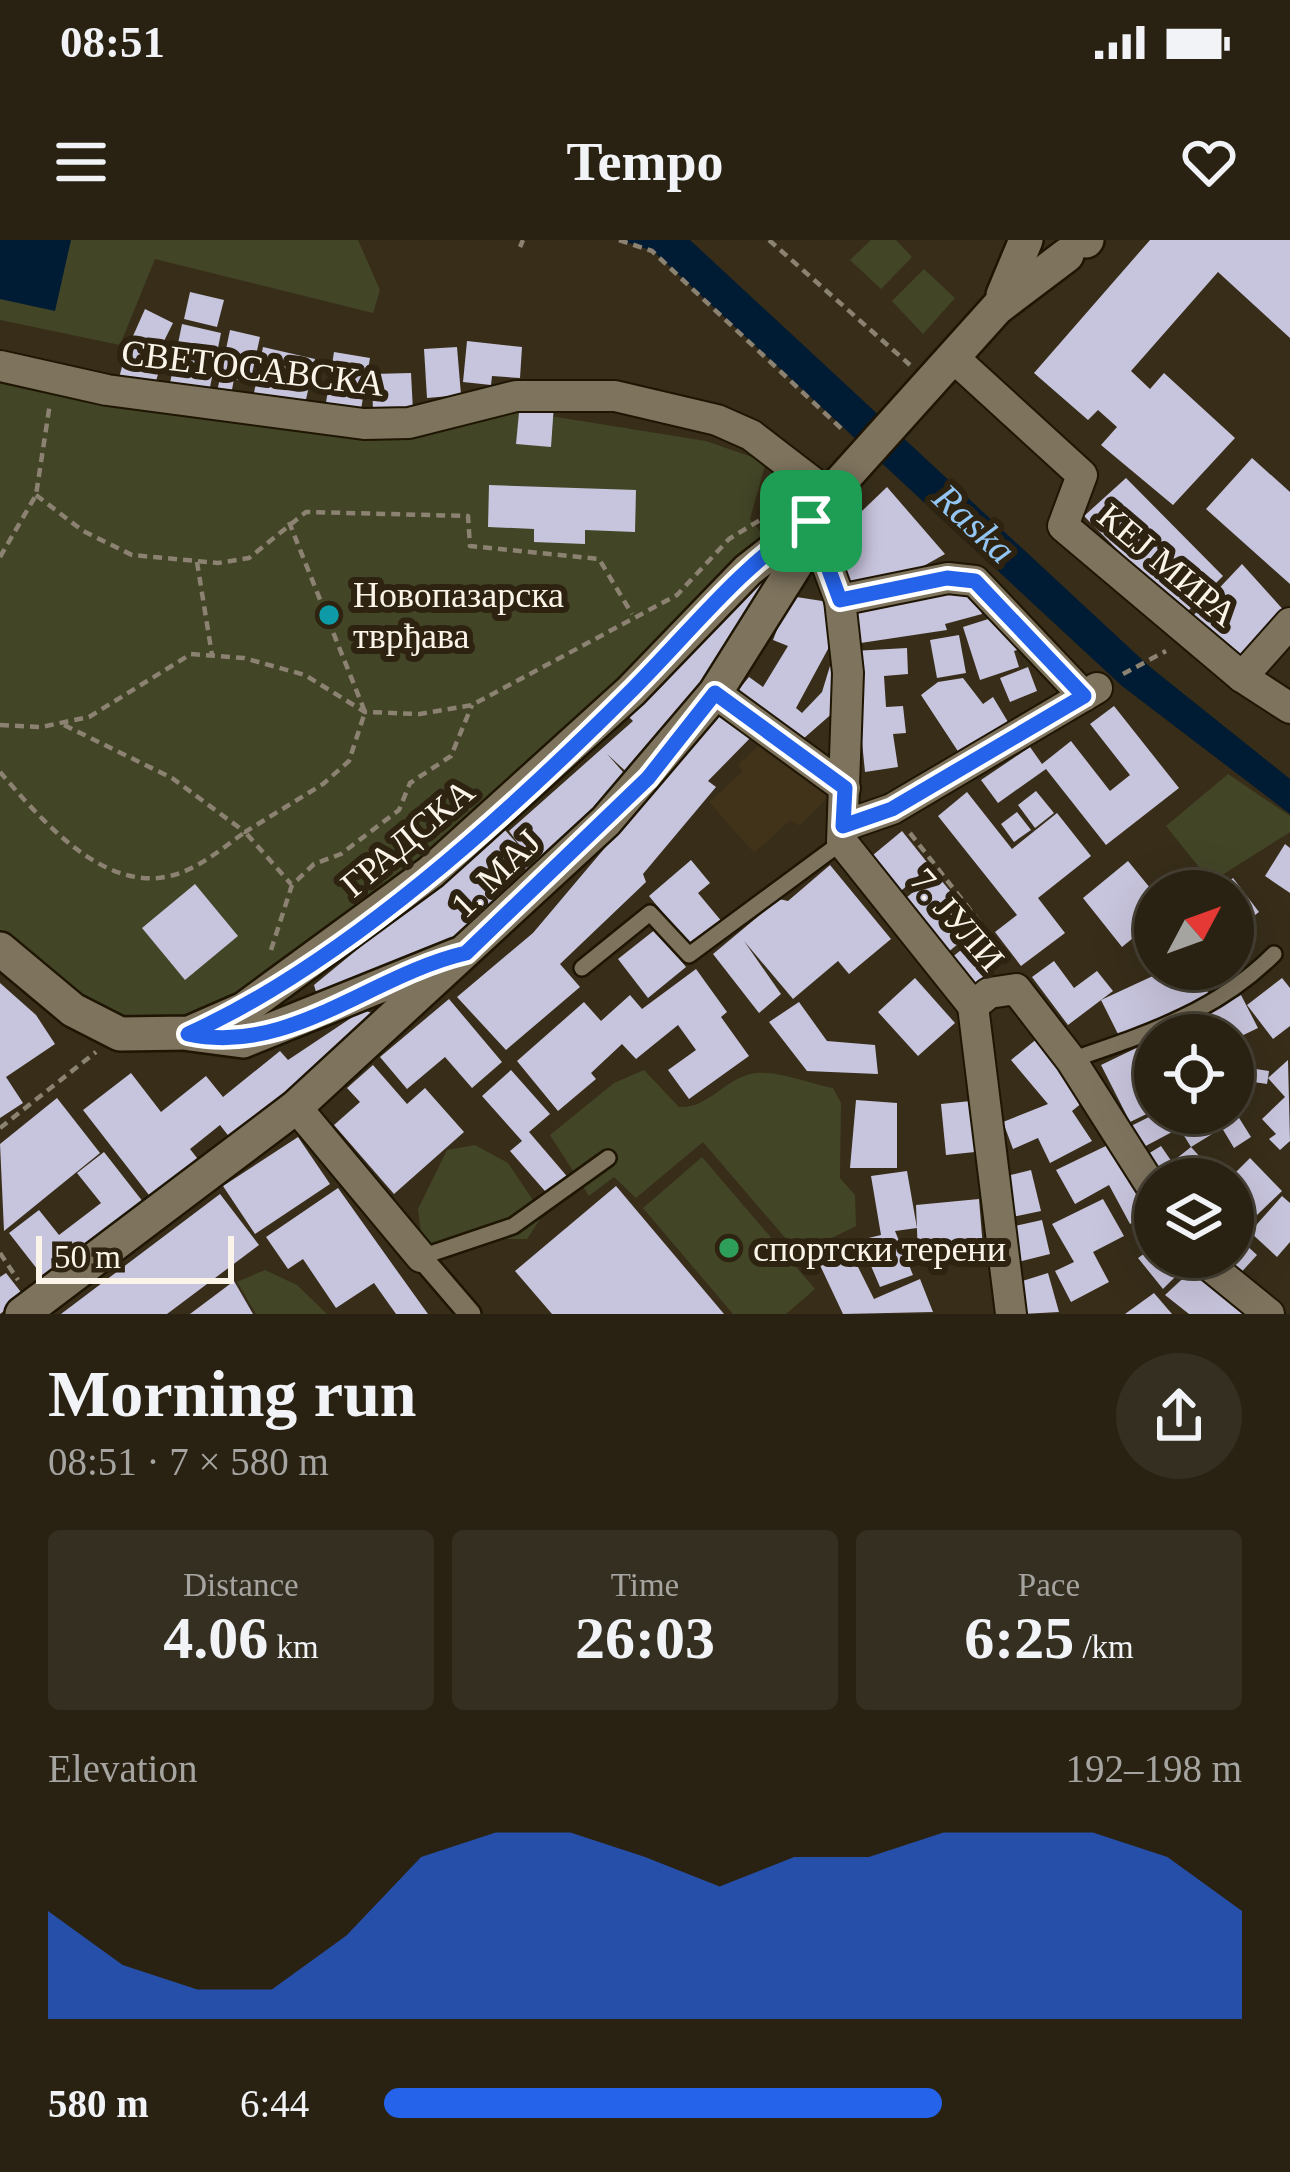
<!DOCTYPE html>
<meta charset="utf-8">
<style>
body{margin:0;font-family:Georgia,serif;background:#352f21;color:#f1f3f6;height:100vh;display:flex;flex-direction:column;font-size:45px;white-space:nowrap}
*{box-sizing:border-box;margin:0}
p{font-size:39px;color:#a5a4a0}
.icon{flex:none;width:66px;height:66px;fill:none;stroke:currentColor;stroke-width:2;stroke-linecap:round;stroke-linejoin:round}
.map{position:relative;height:1074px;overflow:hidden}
.side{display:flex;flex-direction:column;background:#292213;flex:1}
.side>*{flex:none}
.needle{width:78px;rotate:49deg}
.controls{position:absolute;left:1134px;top:630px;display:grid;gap:24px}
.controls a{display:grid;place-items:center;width:120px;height:120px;border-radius:50%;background:#292213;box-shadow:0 12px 48px #0002,0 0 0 3px #453f33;font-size:60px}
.scale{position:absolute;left:36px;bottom:30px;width:198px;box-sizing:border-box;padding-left:12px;border:6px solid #fbf4e8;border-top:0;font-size:33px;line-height:42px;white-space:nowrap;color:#fbf4e8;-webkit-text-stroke:9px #2d2310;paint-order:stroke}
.pin{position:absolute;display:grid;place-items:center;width:102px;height:102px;color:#fff;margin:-51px;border-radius:24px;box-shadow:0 6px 18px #0006}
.round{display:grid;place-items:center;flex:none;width:126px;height:126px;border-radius:63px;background:#352f21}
.headline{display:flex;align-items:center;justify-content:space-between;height:204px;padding:0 48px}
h1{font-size:66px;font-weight:700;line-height:90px}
.figures{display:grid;grid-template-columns:repeat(3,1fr);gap:18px;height:204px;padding:12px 48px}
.figures div{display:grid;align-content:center;border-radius:12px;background:#352f21;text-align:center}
.figures b{font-size:60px;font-weight:700}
.figures small{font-size:33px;font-weight:400}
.figures p{font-size:33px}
.chart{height:336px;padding:24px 48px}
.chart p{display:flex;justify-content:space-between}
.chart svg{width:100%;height:216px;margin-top:12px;fill:#2563eb;opacity:.7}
ul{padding:0 48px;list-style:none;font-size:39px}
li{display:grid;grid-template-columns:192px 144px 1fr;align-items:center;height:90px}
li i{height:30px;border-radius:15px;background:#2563eb}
.status{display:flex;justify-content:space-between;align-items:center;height:84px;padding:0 60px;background:#292213;direction:ltr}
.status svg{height:33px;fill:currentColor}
header{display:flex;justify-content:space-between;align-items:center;height:156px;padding:0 48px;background:#292213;font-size:54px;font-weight:700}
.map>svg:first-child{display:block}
.built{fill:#413319}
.green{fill:#434527}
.water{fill:#001b34}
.building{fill:#c7c4dd}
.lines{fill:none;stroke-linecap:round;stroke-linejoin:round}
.service-casing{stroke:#1e1503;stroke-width:20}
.pedestrian-casing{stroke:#1e1503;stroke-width:26}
.minor-casing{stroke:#1e1503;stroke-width:34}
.tertiary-casing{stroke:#1e1503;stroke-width:38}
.path{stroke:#8b8271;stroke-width:4.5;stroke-dasharray:9 6;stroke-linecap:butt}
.service{stroke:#7e735d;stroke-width:15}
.pedestrian{stroke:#7e735d;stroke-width:21}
.minor{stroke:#7e735d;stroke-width:30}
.tertiary{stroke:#7e735d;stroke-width:33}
.route-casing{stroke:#fff;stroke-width:24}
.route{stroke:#2563eb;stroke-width:15}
.culture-dot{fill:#0f9aa8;stroke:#2d2310;stroke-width:4.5}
.leisure-dot{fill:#2e9e5b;stroke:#2d2310;stroke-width:4.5}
.labels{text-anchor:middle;stroke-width:12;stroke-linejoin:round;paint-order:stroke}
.street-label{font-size:36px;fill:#fbf4e8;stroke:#2d2310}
.poi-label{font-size:36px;fill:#fbf4e8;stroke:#2d2310;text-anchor:start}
.water-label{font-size:39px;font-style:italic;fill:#93c6f4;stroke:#2d2310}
</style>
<div class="status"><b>08:51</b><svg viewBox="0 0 49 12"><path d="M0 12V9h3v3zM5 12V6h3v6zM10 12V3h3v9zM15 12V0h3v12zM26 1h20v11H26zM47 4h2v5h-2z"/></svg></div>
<header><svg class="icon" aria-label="menu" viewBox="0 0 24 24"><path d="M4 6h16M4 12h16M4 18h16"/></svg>Tempo<svg class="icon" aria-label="heart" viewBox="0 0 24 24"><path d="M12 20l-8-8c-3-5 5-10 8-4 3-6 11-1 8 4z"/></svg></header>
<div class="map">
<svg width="1290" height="1074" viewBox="0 0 1290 1074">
<rect width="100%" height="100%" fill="#372d19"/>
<path class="built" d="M768,496L829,556L800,586L791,580L754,613L709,562L742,532L738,525Z"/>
<g class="green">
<path d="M0,0H358L380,50L373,73L155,19L120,105L0,80Z"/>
<path d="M871,0H896L912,17L881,49L850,20Z"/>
<path d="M924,29L955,58L923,94L892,61Z"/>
<path d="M0,138L89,160L342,197L385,199L513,170L706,201L766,222L750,279L773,307L280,747L136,796L0,709Z"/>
<path d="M1228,534L1290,576V592L1211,642L1166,586Z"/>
<path d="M644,830L679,867C709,869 726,836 757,833C779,831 810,844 833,848L841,863L840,938L855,955L856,986L799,1014L703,902L636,958L614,937L589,956L550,895L614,843Z"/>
<path d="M475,905L508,923L543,975L527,999H468L441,1013L422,1000L418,969L447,910Z"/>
<path d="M702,917L815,1049L786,1074H733L643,968Z"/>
<path d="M265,1030L297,1045L327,1074H256L237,1042Z"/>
</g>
<g class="water">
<path d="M0,0H71L55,71L0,59Z"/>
<path d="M620,0H690L1150,427L1290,539V574L1122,446L653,11Z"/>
</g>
<g class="building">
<path d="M1150,0H1290V98L1218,32L1131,131L1150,149L1164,133L1235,198L1173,265L1101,205L1117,187L1098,170L1088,180L1034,133Z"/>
<path d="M190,52L224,60L217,87L184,79Z"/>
<path d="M145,69L173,83L160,109L133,96Z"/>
<path d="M182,84L221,93L209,152L170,143Z"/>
<path d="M230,90L260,97L250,143L234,139L231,155L217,152Z"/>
<path d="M467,101L522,107L520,138L492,136L491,145L463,142Z"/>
<path d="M128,104L164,114L154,148L119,138Z"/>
<path d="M263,107L315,119L305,164L253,158Z"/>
<path d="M457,107L461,155L427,158L424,109Z"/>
<path d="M334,112L370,118L360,175L325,169Z"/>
<path d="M411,133L413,171L373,172L372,134Z"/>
<path d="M520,162L554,164L551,207L516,204Z"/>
<path d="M1252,218L1290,252V344L1206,269Z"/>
<path d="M1126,238L1223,336L1183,376L1084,276Z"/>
<path d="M489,245L636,250L635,292L585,290V304L534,302V289L488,287Z"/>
<path d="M887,247L945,314L911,333L850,354L836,322L838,294Z"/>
<path d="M1242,324L1287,374L1239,421L1192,377Z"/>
<path d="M779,329L783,340L633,538L607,514L632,542L460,702L433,707L414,722L319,762L314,745L504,589L524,611L509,591L633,481L628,476L661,447L764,331Z"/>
<path d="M940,347L941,356L975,347L982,374L945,384L947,390L854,404L851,362Z"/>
<path d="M790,356L835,363L828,409L796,468L802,473L822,452L830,426L842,432L835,471L803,499L734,455L749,437L763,447L788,406L773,400Z"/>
<path d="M1001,375L1021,409L1014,411L1019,427L980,440L963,387Z"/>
<path d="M959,395L966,433L937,438L930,400Z"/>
<path d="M907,408L908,434L884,436L886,467L903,466L906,493L893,494L898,527L865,532L853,411Z"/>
<path d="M1028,427L1037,451L1010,462L1000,438Z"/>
<path d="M963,438L983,464L993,457L1014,492L965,522L921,455L938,442Z"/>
<path d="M728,462L760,488L708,541L716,547L643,634L646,642L560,724L580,747L506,810L457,757L533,693Z"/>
<path d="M1114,466L1179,548L1106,605L1046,529L998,563L981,540L1030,507L1042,524L1071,501L1110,551L1130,535L1090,484Z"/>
<path d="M1036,551L1054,573L1035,588L1018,565Z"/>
<path d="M967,552L1012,609L1057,573L1091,616L1038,658L1065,693L1021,726L995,692L1017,675L938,576Z"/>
<path d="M1017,572L1031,590L1014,602L1001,584Z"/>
<path d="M902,591L930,626L896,655L867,620Z"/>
<path d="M1285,604L1290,608V653L1265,636Z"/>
<path d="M691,620L710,643L698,653L723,683L693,709L649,656Z"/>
<path d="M1128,621L1155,654V692L1149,685L1122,707L1083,658Z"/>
<path d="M830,625L891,699L849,734L838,721L793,759L744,701L781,754L759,773L713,714L779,659L788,661Z"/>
<path d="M936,634L979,686L946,714L902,661Z"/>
<path d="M1233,638L1259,672L1233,692V651H1216Z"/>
<path d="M195,644L238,696L185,740L142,688Z"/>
<path d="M656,689L686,727L648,758L618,719Z"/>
<path d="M983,692L1005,719L972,746L950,719Z"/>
<path d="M1054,721L1074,748L1097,731L1113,751L1068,785L1032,737Z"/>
<path d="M696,729L727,772L721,777L749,816L689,859L668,830L696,810L678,785L636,819L622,804L591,833L596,839L558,871L517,821L584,762L601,781L630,755L642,769Z"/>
<path d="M1168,729H1195L1210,756L1119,796L1101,760Z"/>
<path d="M915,738L955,783L918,816L878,772Z"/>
<path d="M1282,738L1290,748V786L1273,799L1247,765Z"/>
<path d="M0,743L36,775L55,804L6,837L23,863L0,878Z"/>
<path d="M1241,755L1258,788L1233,800V795H1162Z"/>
<path d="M449,759L502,822L472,848L445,817L407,849L380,817Z"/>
<path d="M799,762L827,801L875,805L878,834L807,831L769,782Z"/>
<path d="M363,770L378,775L234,903L220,885L190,909L204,927L156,964L83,870L131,833L161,872L206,836L223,857L280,811L288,820Z"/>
<path d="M1044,793L1083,862L1072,871L1092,901L1050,923L1038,898L1013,909L1003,882L1048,864L1011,820Z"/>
<path d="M1155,799V821L1135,831L1155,870L1130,882L1101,825Z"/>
<path d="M1288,820L1290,901L1280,910L1269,899L1276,894L1262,879L1285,857L1268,838L1267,844L1247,841L1249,828L1269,831L1268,838Z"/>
<path d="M373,825L407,864L425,848L464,892L394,954L334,885L360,862L347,848Z"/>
<path d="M511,830L550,874L529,892L571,941L551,958L510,911L522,901L482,856Z"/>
<path d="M57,858L100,913L4,991L0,904Z"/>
<path d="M856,860L897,863V928H850Z"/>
<path d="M971,861L975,912L946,915L941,864Z"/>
<path d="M1157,873H1165L1174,891L1140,909L1129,887Z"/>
<path d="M1170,873H1236L1251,897L1234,908L1222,888L1191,907Z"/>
<path d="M298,897L330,944L255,994L223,946Z"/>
<path d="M1112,903L1151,971L1130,984L1109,945L1075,964L1056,930Z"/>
<path d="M1161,906L1172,922L1191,907L1220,939H1157L1143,917Z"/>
<path d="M104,912L147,967L48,1043L9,993L39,970L59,995L101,963L77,933Z"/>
<path d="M1250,918L1282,951L1257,975L1229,939Z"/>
<path d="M1031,930L1041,971L1007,978L998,938Z"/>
<path d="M907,931L917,988L895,991L913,1035L880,1047L860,1000L881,995L871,936Z"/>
<path d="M616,946L724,1074H552L515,1031Z"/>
<path d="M338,948L395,1028L428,1074H396L374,1043L336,1068L303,1019L288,1029L266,997Z"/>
<path d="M220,954L259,1005L167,1074H61Z"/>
<path d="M1282,956L1290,963V1002L1277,1017L1250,992Z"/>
<path d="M979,959L983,1008L918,1015L916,965Z"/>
<path d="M1103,959L1124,996L1093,1012L1109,1042L1071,1062L1055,1031L1074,1022L1052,984Z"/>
<path d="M1042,980L1050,1014L1014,1023L1006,988Z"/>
<path d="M1244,1003L1257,1015L1237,1037L1224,1026Z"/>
<path d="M847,1005L874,1059L920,1039L933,1072L843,1074L818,1021Z"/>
<path d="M1155,1006V1017H1182L1188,1024L1163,1049L1138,1018Z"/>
<path d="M1192,1030L1249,1074H1189L1165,1055Z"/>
<path d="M6,1033L24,1056L0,1074V1037Z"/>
<path d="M1048,1033L1059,1072L1022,1074L1013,1044Z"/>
<path d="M234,1041L253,1074H190Z"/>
<path d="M1154,1053L1172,1074H1125Z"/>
</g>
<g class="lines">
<g class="service-casing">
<g id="service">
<path d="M582,728L650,673L689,715L842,602"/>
<path d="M1071,820C1147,794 1216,772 1274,714"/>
<path d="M421,1017L513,986L608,918"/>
</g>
</g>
<g class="pedestrian-casing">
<path id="pedestrian" d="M421,1017L470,1074"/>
</g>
<g class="minor-casing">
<g id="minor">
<path d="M955,119L1082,235L1063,286L1242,437L1290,468"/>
<path d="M0,126L107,150L364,184L409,183L516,156H615L717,180L751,195L829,255"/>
<path d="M811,281L840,360L848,433L842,602L973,766"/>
<path d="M840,360L948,338L975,341L1084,456"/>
<path d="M1242,437L1290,383"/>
<path d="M715,453L845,548"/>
<path d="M843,586L892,569L1097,448"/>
<path d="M973,766L1011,1074"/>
<path d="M973,766L989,753L1016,749L1071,820L1155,952"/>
<path d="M296,867L421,1017"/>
<path d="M1199,1017L1269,1074"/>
</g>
</g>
<g class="tertiary-casing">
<g id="tertiary">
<path d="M1086,1L1087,0"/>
<path d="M1003,55L1026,0"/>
<path d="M0,709L73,770L120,794L189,793L244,769L431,632L631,451L748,330L811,281"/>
<path d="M190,794L243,801L457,715"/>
<path d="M22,1074L296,867L606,581L715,453L798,321L818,267L997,68L1067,15"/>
</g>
</g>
<g class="path">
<path d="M619,0L652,11L845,192"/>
<path d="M769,0L910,125"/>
<path d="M520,7L523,0"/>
<path d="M36,255L83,291L132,315L218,323L249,318L306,272L468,276L470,306L599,319L632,374"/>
<path d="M0,317L36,255L50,163"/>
<path d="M197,322L212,415"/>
<path d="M1123,434L1166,411"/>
<path d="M0,485L41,487L89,477L191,414L244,418L305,435L365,472L420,474L472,465L677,355L729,299L765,277L779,255"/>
<path d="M64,485L172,538L245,592L323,544L349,521L365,472L289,282"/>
<path d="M0,532C38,576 99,649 165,637C195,632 220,610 245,592L291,644"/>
<path d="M910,593L1010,721"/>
<path d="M271,710L292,645L314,624L341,614L399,570L410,543L451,516L472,465"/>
<path d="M0,888L96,812"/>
<path d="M0,1013L18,1040"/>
</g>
<use href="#service" class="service"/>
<use href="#pedestrian" class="pedestrian"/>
<use href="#minor" class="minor"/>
<use href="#tertiary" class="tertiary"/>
</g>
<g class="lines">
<g class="route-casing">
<path id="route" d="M811,281L840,360L947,338L975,341L1084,456L892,569L843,586L845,548L715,453L648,538L466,713C371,735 289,816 188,794C346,723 510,572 633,449C690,392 741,325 811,281Z"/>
</g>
<use href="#route" class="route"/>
</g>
<circle class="culture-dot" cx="329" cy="375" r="12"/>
<circle class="leisure-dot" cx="729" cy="1008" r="12"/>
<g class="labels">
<g class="street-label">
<text transform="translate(253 127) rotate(7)" y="13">СВЕТОСАВСКА</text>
<text transform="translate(1168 324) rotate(40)" y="13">КЕЈ МИРА</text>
<text transform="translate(407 597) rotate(-40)" y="13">ГРАДСКА</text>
<text transform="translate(495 633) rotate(-44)" y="13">1. МАЈ</text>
<text transform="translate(958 679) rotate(49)" y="13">7. ЈУЛИ</text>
</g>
<g class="poi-label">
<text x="353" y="367">Новопазарска<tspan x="353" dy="41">тврђава</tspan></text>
<text x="753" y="1021">спортски терени</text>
</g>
<g class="water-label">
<text transform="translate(975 283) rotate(43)" y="14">Raska</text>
</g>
</g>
</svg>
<div class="controls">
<a><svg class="needle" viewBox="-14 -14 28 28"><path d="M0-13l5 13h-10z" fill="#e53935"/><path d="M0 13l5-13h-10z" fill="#a5a4a0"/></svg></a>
<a><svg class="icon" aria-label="locate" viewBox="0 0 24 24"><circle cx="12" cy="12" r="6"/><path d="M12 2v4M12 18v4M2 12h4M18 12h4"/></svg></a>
<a><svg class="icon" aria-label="layers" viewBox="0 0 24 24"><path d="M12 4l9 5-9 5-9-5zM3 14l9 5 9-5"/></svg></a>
</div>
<div class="scale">50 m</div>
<div class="pin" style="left:811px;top:281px;background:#1e9e55"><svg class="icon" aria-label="arrive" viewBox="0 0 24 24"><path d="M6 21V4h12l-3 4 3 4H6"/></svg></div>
</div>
<section class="side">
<div class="headline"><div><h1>Morning run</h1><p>08:51 · 7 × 580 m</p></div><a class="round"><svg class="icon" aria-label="share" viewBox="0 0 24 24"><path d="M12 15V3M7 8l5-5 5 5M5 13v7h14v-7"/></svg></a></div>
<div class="figures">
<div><p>Distance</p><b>4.06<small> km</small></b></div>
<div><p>Time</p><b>26:03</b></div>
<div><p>Pace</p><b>6:25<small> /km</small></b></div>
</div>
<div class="chart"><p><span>Elevation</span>192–198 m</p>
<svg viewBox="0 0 160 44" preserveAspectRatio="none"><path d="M0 44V22L10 33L20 38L30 38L40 27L50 11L60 6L70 6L80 11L90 17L100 11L110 11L120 6L130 6L140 6L150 11L160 22V44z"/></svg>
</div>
<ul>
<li><b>580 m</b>6:44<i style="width:65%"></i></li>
</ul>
</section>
